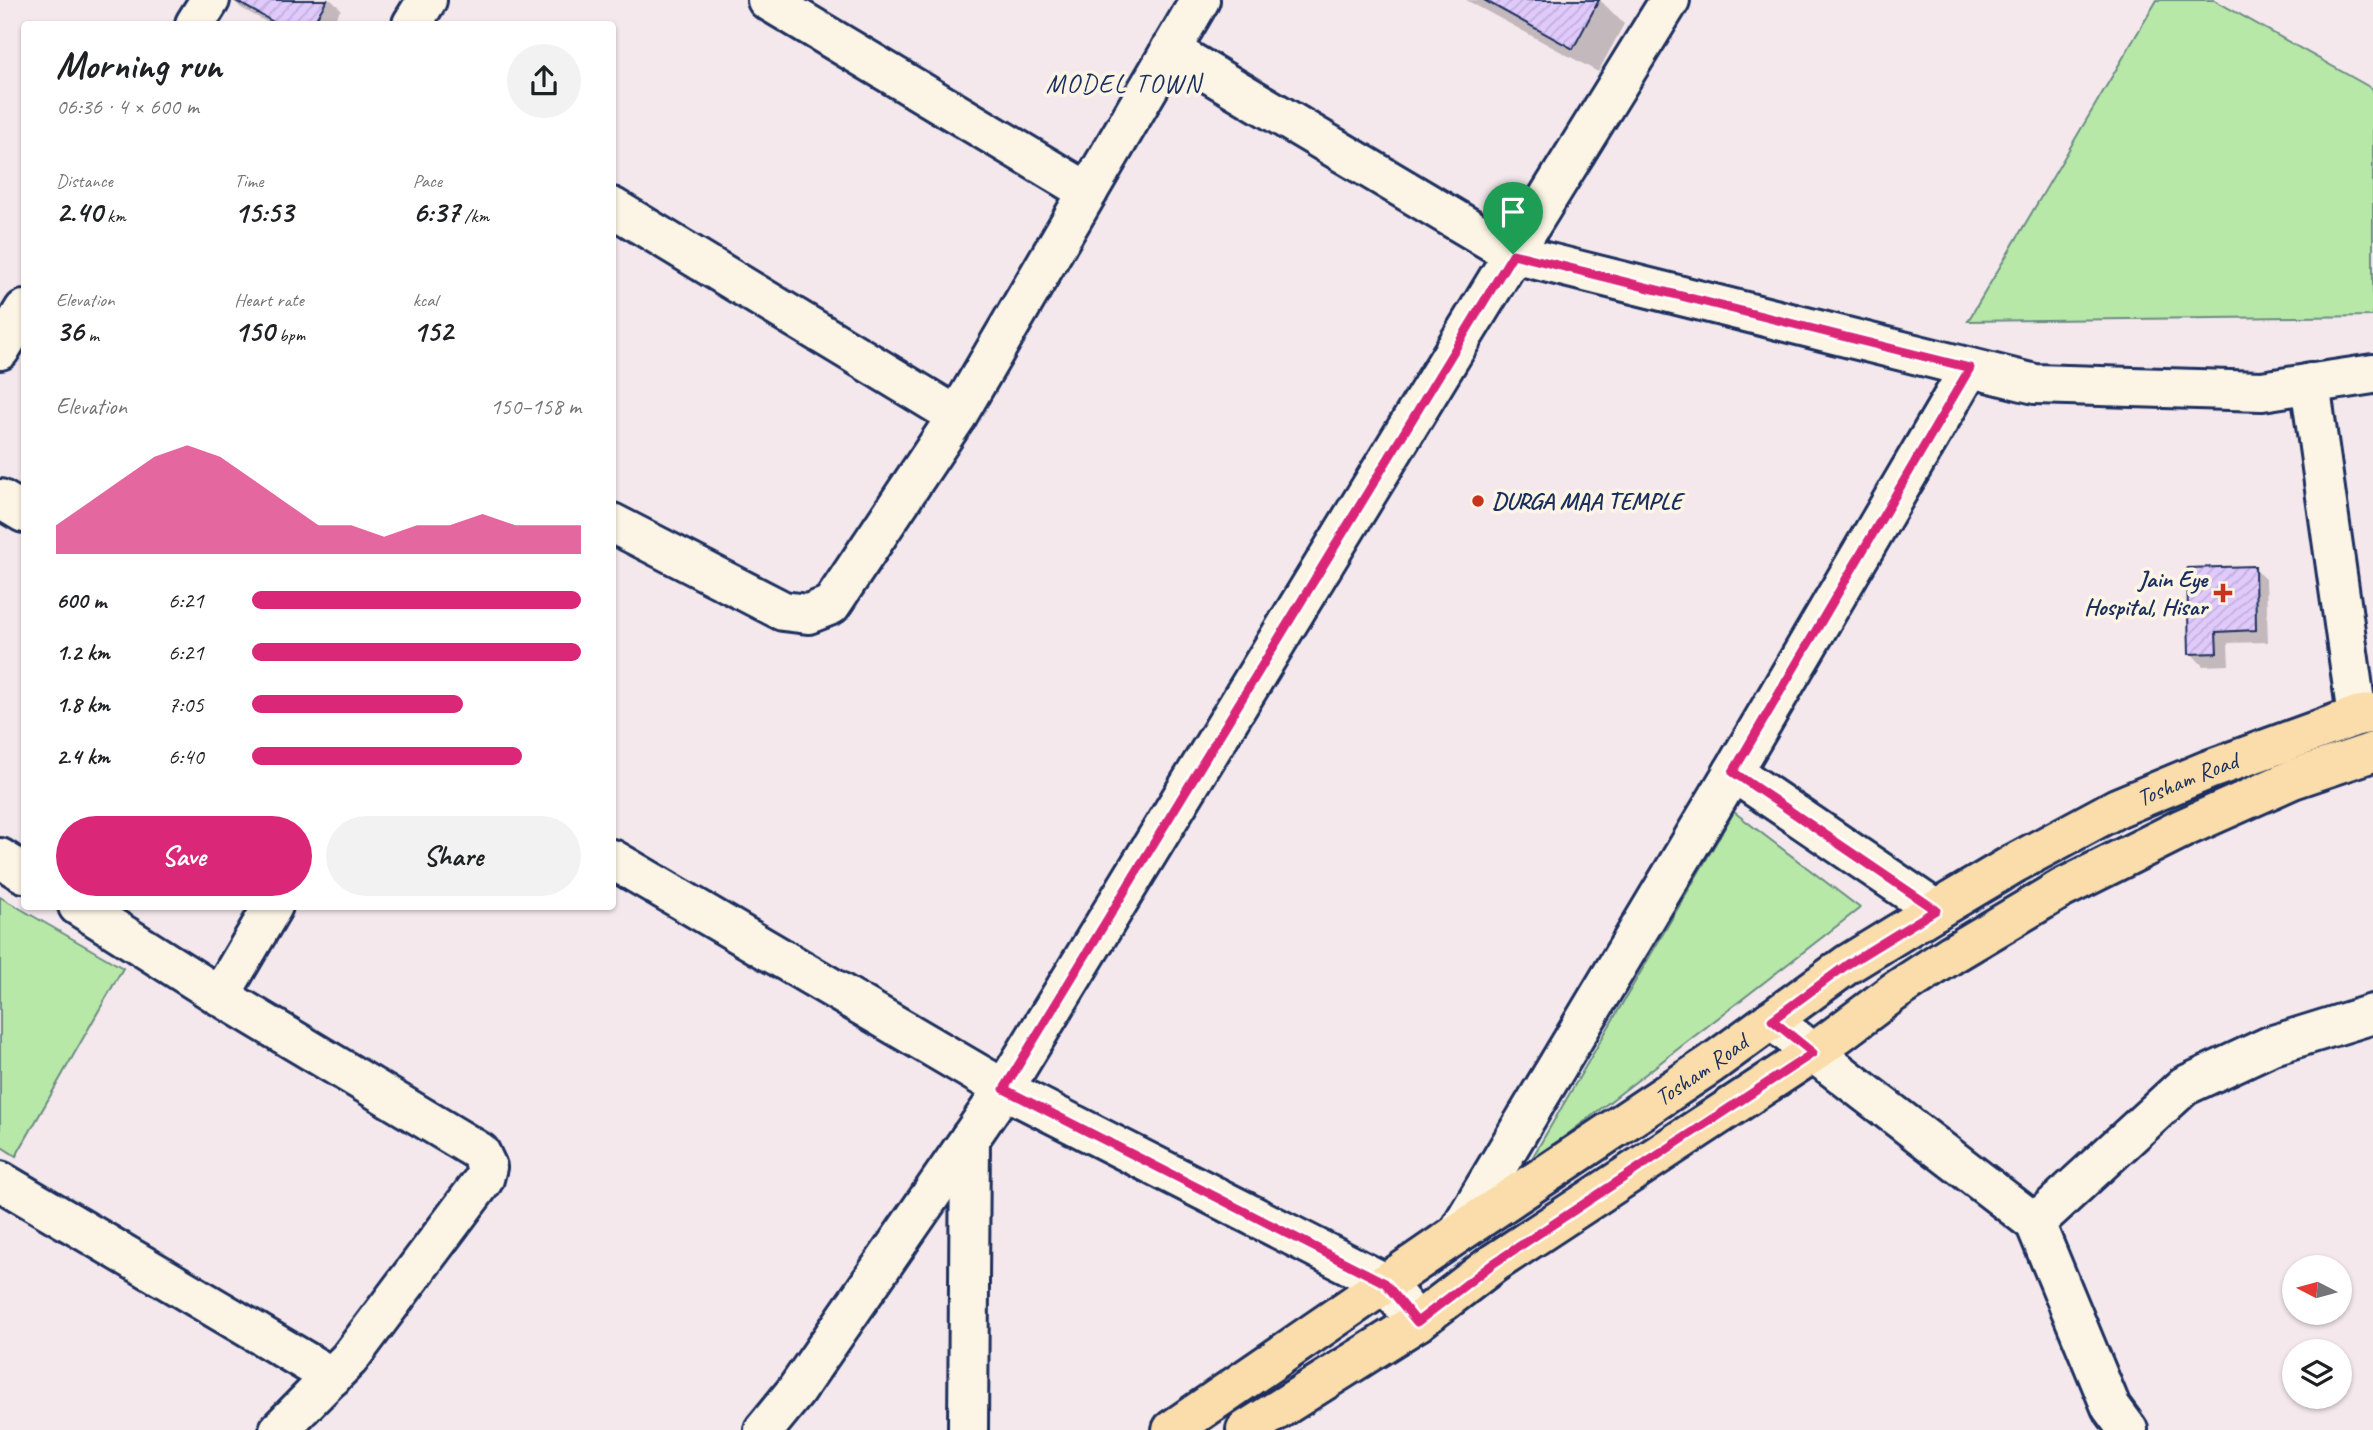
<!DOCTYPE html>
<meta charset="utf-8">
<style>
body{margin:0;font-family:Caveat,sans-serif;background:#f2f2f2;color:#202124;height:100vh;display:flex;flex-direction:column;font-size:26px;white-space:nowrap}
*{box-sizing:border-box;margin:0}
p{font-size:23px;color:#757577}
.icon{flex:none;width:38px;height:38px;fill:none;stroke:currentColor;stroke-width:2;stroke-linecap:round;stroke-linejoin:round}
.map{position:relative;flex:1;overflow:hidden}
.details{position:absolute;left:21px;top:21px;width:595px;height:889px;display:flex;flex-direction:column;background:#fff;border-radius:7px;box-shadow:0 2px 5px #0004}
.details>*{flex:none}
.needle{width:46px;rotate:276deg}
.tools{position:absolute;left:2282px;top:1255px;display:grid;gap:14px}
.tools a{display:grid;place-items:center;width:70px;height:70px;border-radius:50%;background:#fff;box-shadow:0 2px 5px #0004;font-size:35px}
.pin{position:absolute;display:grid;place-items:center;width:60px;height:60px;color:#fff;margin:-72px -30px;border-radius:50% 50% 50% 0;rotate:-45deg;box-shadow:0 0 7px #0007}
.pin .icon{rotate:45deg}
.round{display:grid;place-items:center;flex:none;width:74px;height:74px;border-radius:37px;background:#f2f2f2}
.summary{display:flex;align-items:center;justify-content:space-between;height:119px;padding:0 35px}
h1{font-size:38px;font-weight:600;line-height:52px}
.metrics{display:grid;grid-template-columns:repeat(3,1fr);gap:10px;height:119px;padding:7px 35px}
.metrics div{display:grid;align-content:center}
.metrics b{font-size:30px;font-weight:600}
.metrics small{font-size:19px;font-weight:400}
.metrics p{font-size:19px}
.chart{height:196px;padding:14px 35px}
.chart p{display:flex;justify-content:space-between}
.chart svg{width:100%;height:126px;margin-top:7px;fill:#db2777;opacity:.7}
.cta{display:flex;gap:14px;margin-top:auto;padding:14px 35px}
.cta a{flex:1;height:80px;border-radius:42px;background:#db2777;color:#fff;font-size:28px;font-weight:600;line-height:80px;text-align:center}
.cta a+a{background:#f2f2f2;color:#202124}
ul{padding:0 35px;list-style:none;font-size:23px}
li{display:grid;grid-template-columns:112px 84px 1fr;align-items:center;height:52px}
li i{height:18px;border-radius:9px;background:#db2777}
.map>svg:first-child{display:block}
.park{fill:#b8e8a8;stroke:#6a8c83;stroke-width:2}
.shadow{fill:#0003}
.building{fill:url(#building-hatch);stroke:#1b2f5e;stroke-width:2}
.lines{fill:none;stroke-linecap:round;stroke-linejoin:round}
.minor-casing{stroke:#1b2f5e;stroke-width:44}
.major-casing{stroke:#1b2f5e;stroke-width:44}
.minor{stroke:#fcf5e5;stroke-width:38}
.major{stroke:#faddab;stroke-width:38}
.route-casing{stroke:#fff;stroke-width:14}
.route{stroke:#db2777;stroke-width:9}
.poi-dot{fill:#c8321e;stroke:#fcf5e5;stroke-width:2.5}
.labels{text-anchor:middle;stroke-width:7;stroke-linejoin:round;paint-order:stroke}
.poi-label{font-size:24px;font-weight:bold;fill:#1b2f5e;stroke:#fcf5e5;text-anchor:start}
.street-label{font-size:24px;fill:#1b2f5e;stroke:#fcf5e5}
.neighbourhood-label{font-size:26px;letter-spacing:2px;fill:#1b2f5e;stroke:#fcf5e5}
</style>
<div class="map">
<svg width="2373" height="1430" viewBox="0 0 2373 1430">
<defs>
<pattern id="building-hatch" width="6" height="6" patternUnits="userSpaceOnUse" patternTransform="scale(1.75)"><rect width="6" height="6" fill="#e0cafb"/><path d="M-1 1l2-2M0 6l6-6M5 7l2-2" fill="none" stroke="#c0aeda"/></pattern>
</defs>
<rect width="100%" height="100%" fill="#f4e8ec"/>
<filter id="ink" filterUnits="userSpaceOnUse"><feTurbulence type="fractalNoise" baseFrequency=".0143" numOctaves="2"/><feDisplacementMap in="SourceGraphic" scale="14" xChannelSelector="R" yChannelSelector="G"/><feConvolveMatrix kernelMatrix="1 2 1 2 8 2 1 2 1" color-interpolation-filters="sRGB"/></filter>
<g filter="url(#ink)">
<g class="park">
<path d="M2157,0H2214L2373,89V316L1968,321Z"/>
<path d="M1734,812L1860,908L1528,1165Z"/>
<path d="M0,897L123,968L16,1156L0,1146Z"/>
</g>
<g class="shadow">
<path d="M233,0H331L341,9L332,24H270L241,8Z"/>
<path d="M1466,0H1600L1624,24L1598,72Z"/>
<path d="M2254,568L2266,580L2268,642L2228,643L2229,665L2203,666L2191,653Z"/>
</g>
<g class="building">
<path d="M234,0H327L313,24H277Z"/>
<path d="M1484,0H1599L1573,49Z"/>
<path d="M2255,566L2256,630L2216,632L2217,653L2189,654L2187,568Z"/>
</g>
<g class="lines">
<g class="minor-casing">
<g id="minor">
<path d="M767,0L1088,192"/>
<path d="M195,24L210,0"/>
<path d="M412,24L427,0"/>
<path d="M1170,50L1513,254L2035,384L2262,391L2373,374"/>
<path d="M612,207L957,416"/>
<path d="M0,350L24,310"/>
<path d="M2310,383L2357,716"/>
<path d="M0,499L24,513"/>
<path d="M612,523L783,611L808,614L831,605L957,416L1200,0"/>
<path d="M1733,772L1936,910"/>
<path d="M0,858L24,873"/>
<path d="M612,859L1004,1089L1385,1283L1417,1322"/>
<path d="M78,906L220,996L480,1152L487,1167L484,1179L349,1359L279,1430"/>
<path d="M220,996L273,906"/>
<path d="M1771,1020L2035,1223L2111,1407L2128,1430"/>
<path d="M0,1181L332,1377"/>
<path d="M2035,1223L2184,1086L2270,1046L2373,1014"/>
<path d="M1457,1234L1733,772L1970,368"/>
<path d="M764,1430L795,1392L1004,1089L1513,254L1670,0"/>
<path d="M968,1430L970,1138"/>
</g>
</g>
<g class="major-casing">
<g id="major">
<path id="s1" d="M1172,1430L1457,1234L1711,1064L1848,964L1936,910L2015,863L2117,808L2208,770L2357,716L2373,713"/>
<path d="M1246,1430L1417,1322L1494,1263L1813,1053L1894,992L1952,954L2061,889L2183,828L2293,779L2373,752"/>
</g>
</g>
<use href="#minor" class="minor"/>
<use href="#major" class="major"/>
</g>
</g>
<g class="lines" filter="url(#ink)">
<g class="route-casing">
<path id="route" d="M1513,254L1970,368L1733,772L1936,910L1848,964L1772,1020L1813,1053L1494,1263L1417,1322L1385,1283L1004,1089Z"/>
</g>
<use href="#route" class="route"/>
</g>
<g class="poi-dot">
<circle cx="1478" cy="501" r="7"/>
<path d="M2219.5 582.5h7v7h7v7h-7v7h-7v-7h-7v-7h7z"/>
</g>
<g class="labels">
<g class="poi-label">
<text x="1492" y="509">DURGA MAA TEMPLE</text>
<text x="2207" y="587" text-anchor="end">Jain Eye<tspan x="2207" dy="28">Hospital, Hisar</tspan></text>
</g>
<g class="street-label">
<text dy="8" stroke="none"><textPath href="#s1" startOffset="1208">Tosham Road</textPath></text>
<text dy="8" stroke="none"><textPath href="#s1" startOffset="640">Tosham Road</textPath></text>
</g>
<g class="neighbourhood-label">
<text x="1124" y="92">MODEL TOWN</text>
</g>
</g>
</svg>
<div class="tools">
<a><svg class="needle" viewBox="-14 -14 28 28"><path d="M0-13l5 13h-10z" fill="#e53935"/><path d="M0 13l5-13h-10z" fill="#757577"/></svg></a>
<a><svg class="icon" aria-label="layers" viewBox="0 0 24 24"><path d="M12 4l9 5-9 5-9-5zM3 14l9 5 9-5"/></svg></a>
</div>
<div class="pin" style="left:1513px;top:254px;background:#1e9e55"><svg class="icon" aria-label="arrive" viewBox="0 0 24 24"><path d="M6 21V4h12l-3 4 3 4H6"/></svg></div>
<section class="details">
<div class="summary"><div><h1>Morning run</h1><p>06:36 · 4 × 600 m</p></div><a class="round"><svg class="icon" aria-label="share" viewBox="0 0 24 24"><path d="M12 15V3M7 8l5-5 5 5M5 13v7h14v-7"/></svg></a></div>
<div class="metrics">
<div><p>Distance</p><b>2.40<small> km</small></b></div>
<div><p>Time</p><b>15:53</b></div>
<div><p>Pace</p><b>6:37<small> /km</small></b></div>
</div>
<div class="metrics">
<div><p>Elevation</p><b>36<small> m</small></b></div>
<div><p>Heart rate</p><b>150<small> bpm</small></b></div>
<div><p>kcal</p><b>152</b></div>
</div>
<div class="chart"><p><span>Elevation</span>150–158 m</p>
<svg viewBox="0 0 160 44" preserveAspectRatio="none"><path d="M0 44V34L10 26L20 18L30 10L40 6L50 10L60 18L70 26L80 34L90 34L100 38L110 34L120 34L130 30L140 34L150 34L160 34V44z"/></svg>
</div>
<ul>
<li><b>600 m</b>6:21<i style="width:100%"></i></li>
<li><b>1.2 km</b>6:21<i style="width:100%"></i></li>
<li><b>1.8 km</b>7:05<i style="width:64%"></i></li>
<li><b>2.4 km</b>6:40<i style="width:82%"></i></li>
</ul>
<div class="cta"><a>Save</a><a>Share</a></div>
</section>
</div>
